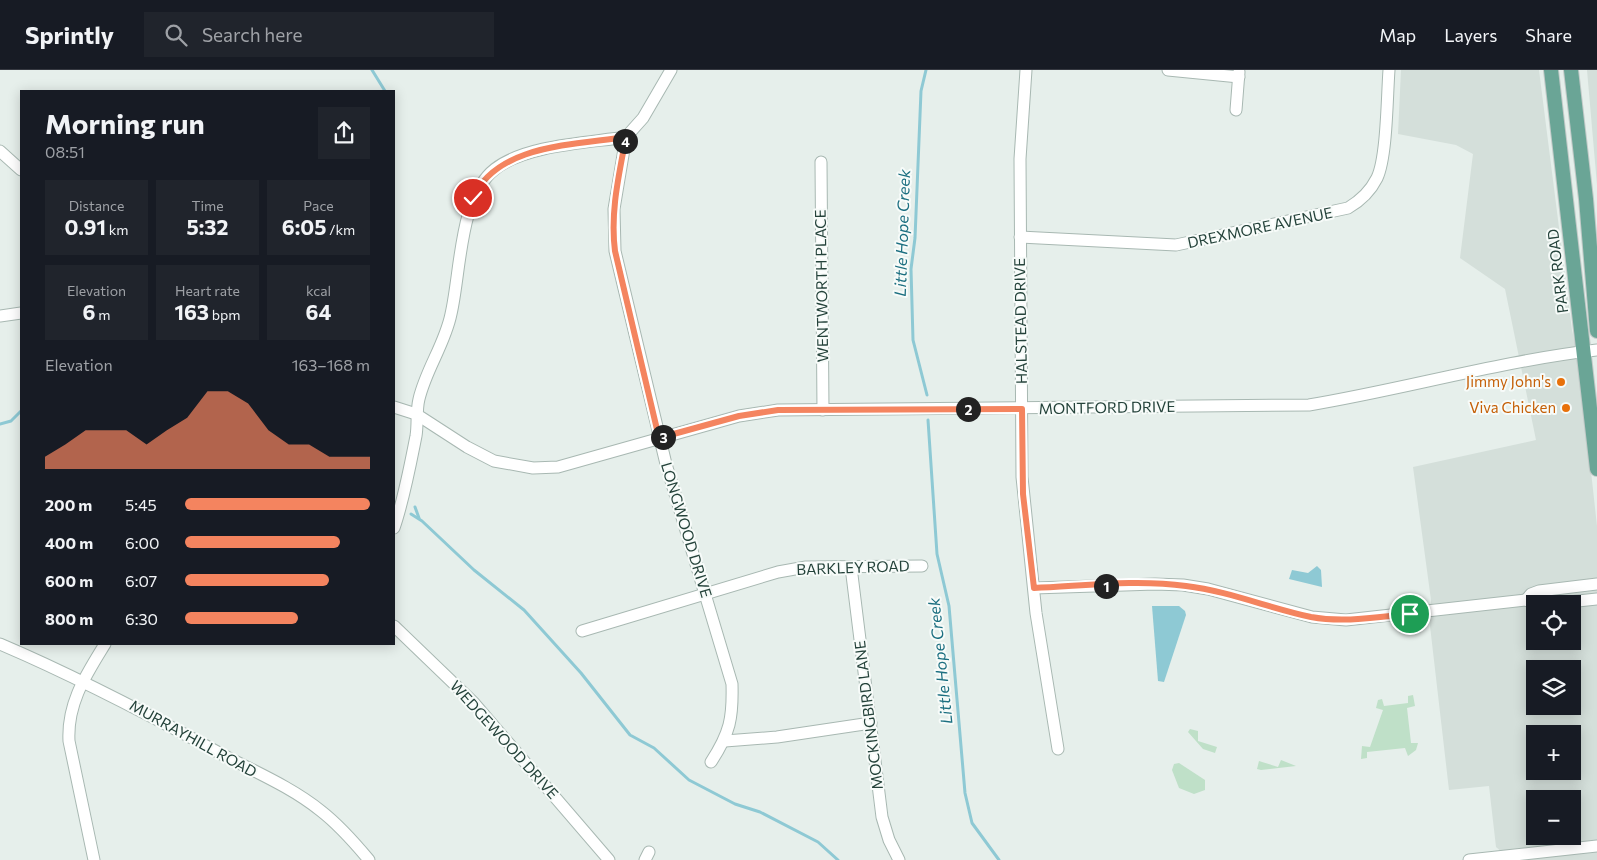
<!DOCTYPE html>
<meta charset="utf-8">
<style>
body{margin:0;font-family:Commissioner,sans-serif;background:#20242c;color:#f1f3f6;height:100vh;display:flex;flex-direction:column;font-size:19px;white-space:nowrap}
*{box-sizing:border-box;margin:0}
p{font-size:16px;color:#9ea1a6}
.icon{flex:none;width:28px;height:28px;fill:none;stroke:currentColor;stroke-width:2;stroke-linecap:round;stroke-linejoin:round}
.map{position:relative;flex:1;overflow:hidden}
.details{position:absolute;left:20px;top:20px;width:375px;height:555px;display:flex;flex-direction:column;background:#171b24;border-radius:0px;box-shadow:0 2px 12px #0003}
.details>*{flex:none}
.tools{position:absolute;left:1526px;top:525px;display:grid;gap:10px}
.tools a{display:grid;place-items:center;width:55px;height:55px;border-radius:0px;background:#171b24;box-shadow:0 2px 12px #0003;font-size:25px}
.pin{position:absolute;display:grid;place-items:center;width:42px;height:42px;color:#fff;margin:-21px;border:2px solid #fff;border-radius:50%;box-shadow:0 1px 5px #0007}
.km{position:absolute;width:25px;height:25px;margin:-12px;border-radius:50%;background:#222;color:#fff;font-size:14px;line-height:25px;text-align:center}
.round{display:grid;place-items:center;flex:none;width:52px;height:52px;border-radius:0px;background:#20242c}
.head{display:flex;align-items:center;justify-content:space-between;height:85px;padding:0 25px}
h1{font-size:28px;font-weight:700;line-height:38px}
.metrics{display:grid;grid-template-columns:repeat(3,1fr);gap:8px;height:85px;padding:5px 25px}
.metrics div{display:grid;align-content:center;border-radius:0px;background:#20242c;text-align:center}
.metrics b{font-size:21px;font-weight:700}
.metrics small{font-size:14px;font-weight:400}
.metrics p{font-size:14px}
.chart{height:140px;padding:10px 25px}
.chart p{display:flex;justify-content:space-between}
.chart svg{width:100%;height:90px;margin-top:5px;fill:#f4845f;opacity:.7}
ul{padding:0 25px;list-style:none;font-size:16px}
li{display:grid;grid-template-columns:80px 60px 1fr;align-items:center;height:38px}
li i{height:12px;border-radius:6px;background:#f4845f}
header{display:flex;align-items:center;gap:30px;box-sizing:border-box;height:70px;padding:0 25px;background:#171b24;border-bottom:1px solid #363941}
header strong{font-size:24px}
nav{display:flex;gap:28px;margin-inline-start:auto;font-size:18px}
.search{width:350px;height:45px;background:#20242c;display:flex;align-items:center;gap:12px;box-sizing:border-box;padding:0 18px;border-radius:0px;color:#9ea1a6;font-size:19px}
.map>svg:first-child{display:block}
.built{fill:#d4dfda;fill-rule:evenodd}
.green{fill:#bfe0c8}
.water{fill:#8ec9d4}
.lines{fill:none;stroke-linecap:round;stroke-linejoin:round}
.stream{stroke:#8ec9d4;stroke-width:3}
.minor-casing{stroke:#a8b8b2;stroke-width:13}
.major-casing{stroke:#c2cac8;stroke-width:16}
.minor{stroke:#fff;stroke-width:11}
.major{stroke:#6aa596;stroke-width:14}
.route-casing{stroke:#fff;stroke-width:10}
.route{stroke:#f4845f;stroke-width:6}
.food-dot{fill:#e8710a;stroke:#f7fbf9;stroke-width:2}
.labels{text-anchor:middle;stroke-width:4;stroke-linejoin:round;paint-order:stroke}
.street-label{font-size:15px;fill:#24423a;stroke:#f7fbf9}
.food-label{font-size:15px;fill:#c56008;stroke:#f7fbf9;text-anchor:end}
.water-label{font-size:16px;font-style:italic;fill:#1c6f80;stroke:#f7fbf9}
</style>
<header>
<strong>Sprintly</strong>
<div class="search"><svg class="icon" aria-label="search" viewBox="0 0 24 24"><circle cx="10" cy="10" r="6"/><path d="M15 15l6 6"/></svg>Search here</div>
<nav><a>Map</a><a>Layers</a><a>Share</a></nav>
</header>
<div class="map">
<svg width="1597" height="790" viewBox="0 0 1597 790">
<rect width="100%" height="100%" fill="#e6efeb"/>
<g class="built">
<path d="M1401,0H1539L1572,260L1579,292L1597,456V790H1511L1496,777L1489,716L1449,720L1430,556L1431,530L1413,397L1536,370L1505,219L1460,188L1473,84L1456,75L1398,64ZM1535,534H1572V571H1535ZM1535,599H1572V636H1535ZM1535,664H1572V701H1535ZM1535,729H1572V766H1535Z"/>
<path d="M1587,0H1597V115Z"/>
</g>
<g class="green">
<path d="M1413,625L1415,636L1407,638L1411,673H1418L1416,680L1408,686L1405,678L1367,682V688L1361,689L1362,676L1370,677L1383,640L1376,638L1378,630L1382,629L1384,636L1408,633V626Z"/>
<path d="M1190,659L1198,661V671L1217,677L1215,683L1203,679L1188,662Z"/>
<path d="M1281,690L1296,696L1261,700L1257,699L1259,691L1278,697Z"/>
<path d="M1179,693L1205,710V720L1194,724L1179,718L1172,700L1174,694Z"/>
</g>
<g class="water">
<path d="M1317,496L1321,500L1322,517L1289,509L1292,500L1308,503Z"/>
<path d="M1152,536H1179L1185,541L1186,545L1164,612L1158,611Z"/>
</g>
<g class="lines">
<g class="stream">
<path d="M372,0L385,21"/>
<path d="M926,0L921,21L915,168L911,199L913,270L927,325"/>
<path d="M928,350L937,484L949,536L965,723L972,753L999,790"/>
<path d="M0,354L11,351L21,341"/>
<path d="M415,437L419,448"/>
<path d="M411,444L422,451L474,500L524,540L581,603L630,665L654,678L689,710L735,734L760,742L818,772L838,790"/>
</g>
<g class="minor-casing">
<g id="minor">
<path d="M671,0L643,48L626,67L614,139L615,181L666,394L732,614C733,648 730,663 711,692"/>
<path d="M1026,0L1020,89L1022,407L1036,543L1058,679"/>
<path d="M1168,0L1239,7"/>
<path d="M1236,40L1239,2"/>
<path d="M0,81L21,100"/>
<path d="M821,92L823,340"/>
<path d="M1020,167L1176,175L1348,138C1360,131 1370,122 1377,108C1387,87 1387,26 1389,0"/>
<path d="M0,246L21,243"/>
<path d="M394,337L416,344L467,377L494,391L533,398L558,397L739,346L778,340L1309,335C1405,319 1500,291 1597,280"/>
<path d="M394,458C404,429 410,396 416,366C418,354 416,341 419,329C426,299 445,274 451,244C461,201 459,127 495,99C526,75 587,73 626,67"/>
<path d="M851,497L882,747L889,770L899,790"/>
<path d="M1034,518L1155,514L1183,515L1208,519L1312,547L1346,550L1526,530"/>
<path d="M1535,534L1526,530L1531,524L1539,521L1597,514"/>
<path d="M1550,534L1597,529"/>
<path d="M394,556L474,633L609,790"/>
<path d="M582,561L778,502L806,497L922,496"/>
<path d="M0,574C73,605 142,641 212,679C248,699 289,715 321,741C339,755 354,772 369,790"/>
<path d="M725,671L777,667L871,653"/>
<path d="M94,790L69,671C67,633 86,605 105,574"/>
<path d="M645,790L649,782"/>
<path d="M1469,790L1597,776"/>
</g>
</g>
<g class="major-casing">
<g id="major">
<path d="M1551,0L1597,399"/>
<path d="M1571,0L1586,129L1597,261"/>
</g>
</g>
<use href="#minor" class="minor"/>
<use href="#major" class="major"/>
</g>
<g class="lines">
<g class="route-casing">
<path id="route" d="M473,128C497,74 575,75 626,67C619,105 610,142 615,181L659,368L739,346L778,340L1022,339L1023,424L1034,518C1083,516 1136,509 1186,516C1228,521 1269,538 1311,547C1344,553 1377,547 1410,544"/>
</g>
<use href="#route" class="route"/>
</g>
<g class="food-dot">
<circle cx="1561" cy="312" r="5"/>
<circle cx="1566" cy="338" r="5"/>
</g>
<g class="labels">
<g class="street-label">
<text transform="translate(1260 158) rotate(-12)" y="5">DREXMORE AVENUE</text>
<text transform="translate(1558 201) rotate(-97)" y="5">PARK ROAD</text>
<text transform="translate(822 216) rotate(-91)" y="5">WENTWORTH PLACE</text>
<text transform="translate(1021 251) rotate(-91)" y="5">HALSTEAD DRIVE</text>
<text transform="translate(1107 338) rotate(-1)" y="5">MONTFORD DRIVE</text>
<text transform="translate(686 460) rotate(73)" y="5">LONGWOOD DRIVE</text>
<text transform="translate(853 498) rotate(-2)" y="5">BARKLEY ROAD</text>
<text transform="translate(869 645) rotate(-97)" y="5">MOCKINGBIRD LANE</text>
<text transform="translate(193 669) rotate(29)" y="5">MURRAYHILL ROAD</text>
<text transform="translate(504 670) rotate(48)" y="5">WEDGEWOOD DRIVE</text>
</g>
<g class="food-label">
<text x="1551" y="317">Jimmy John's</text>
<text x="1556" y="343">Viva Chicken</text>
</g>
<g class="water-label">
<text transform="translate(902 163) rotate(-88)" y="6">Little Hope Creek</text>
<text transform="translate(940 591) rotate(-96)" y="6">Little Hope Creek</text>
</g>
</g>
</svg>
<div class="tools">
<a><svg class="icon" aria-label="locate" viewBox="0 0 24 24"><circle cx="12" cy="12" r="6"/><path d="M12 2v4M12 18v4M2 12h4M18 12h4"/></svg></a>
<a><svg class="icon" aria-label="layers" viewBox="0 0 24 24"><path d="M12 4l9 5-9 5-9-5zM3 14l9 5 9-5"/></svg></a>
<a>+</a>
<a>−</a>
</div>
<div class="pin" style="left:1410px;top:544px;background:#1e9e55"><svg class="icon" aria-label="arrive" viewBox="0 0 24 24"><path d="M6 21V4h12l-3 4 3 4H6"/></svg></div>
<div class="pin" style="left:473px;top:128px;background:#d93025"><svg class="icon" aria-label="check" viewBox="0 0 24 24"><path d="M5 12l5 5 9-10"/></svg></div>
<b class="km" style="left:1106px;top:516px">1</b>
<b class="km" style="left:968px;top:339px">2</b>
<b class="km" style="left:663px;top:367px">3</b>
<b class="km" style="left:625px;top:71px">4</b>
<section class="details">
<div class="head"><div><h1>Morning run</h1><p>08:51</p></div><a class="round"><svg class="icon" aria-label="share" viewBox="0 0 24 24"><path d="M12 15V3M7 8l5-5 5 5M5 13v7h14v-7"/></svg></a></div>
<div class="metrics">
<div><p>Distance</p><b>0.91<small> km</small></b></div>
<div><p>Time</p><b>5:32</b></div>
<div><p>Pace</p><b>6:05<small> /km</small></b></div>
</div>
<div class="metrics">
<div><p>Elevation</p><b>6<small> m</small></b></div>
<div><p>Heart rate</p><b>163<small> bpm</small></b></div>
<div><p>kcal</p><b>64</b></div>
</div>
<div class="chart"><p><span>Elevation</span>163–168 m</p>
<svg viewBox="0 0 160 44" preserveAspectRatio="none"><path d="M0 44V38L10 32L20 25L30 25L40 25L50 32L60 25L70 19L80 6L90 6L100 12L110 25L120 32L130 32L140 38L150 38L160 38V44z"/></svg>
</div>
<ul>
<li><b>200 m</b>5:45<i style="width:100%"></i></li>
<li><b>400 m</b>6:00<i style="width:84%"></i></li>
<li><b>600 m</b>6:07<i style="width:78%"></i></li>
<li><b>800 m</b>6:30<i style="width:61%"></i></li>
</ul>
</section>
</div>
